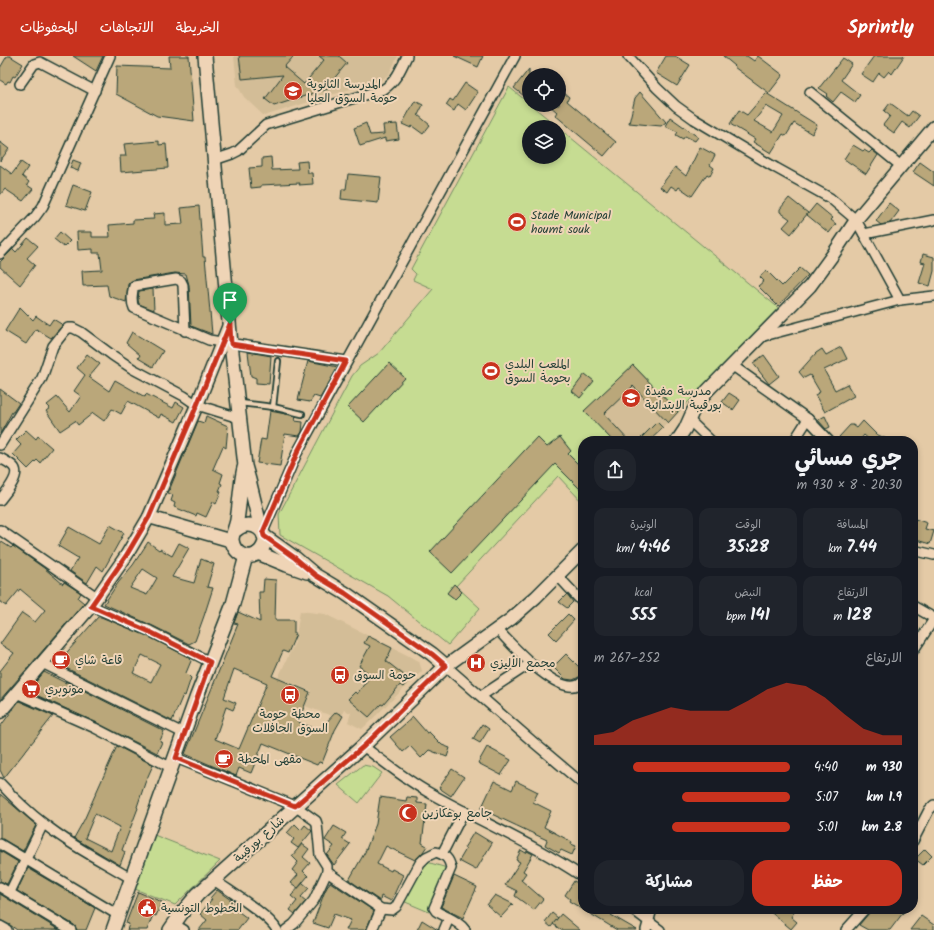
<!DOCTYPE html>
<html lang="ar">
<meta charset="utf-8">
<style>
body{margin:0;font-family:Kalam,"Playpen Sans Arabic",sans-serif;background:#20242c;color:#f1f3f6;direction:rtl;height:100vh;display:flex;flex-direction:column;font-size:15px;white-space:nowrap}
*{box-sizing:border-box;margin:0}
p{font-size:13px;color:#9ea1a6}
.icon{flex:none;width:22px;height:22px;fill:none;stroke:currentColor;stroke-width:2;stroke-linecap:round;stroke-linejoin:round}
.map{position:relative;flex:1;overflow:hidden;direction:ltr}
.side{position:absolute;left:578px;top:380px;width:340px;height:478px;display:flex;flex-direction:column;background:#171b24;border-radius:16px;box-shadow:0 2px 6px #0003;direction:rtl}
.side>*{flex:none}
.buttons{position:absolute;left:522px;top:12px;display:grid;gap:8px}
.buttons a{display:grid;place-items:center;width:44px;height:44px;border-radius:50%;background:#171b24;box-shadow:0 2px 6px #0003;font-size:20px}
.pin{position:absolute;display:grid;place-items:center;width:34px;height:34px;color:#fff;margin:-41px -17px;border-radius:50% 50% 50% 0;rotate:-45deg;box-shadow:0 0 4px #0007}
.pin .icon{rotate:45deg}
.round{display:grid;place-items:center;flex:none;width:42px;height:42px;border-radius:16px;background:#20242c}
.head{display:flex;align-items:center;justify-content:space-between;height:68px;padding:0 16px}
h1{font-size:22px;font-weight:700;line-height:30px}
.stats{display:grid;grid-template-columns:repeat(3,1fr);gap:6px;height:68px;padding:4px 16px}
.stats div{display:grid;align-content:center;border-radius:10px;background:#20242c;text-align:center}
.stats b{font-size:17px;font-weight:700}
.stats small{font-size:11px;font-weight:400}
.stats p{font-size:11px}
.chart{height:112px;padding:8px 16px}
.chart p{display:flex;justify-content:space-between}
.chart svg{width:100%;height:72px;margin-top:4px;fill:#c8321e;opacity:.7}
.action{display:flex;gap:8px;margin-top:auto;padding:8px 16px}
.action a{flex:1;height:46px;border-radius:16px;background:#c8321e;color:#fff;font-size:16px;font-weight:700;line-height:46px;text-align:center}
.action a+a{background:#20242c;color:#f1f3f6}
ul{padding:0 16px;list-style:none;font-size:13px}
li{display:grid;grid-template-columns:64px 48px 1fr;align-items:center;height:30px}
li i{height:10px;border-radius:5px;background:#c8321e}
header{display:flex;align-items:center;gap:24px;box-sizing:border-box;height:56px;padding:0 20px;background:#c8321e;color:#fff}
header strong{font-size:19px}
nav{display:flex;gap:22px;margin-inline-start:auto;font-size:14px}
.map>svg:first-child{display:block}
.built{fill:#d3bd97}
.green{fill:#c6dc92;stroke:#728c63}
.building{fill:#baa77a;stroke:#1f3d34;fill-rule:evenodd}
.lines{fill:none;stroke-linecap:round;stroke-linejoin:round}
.service-casing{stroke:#1f3d34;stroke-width:8}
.minor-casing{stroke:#1f3d34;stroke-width:12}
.tertiary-casing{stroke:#1f3d34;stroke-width:15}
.secondary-casing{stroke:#1f3d34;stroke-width:16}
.service{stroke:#efd4b6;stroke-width:4.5}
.minor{stroke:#efd4b6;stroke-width:9}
.tertiary{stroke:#efd4b6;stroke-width:12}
.secondary{stroke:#efd4b6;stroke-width:13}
.route-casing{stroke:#fff;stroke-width:8}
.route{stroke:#c8321e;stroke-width:5}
.labels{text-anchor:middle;stroke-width:4;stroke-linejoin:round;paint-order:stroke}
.poi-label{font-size:12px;fill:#1f3d34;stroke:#efd4b6;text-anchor:start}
.street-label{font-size:12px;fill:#1f3d34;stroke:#efd4b6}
</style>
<header>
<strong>Sprintly</strong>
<nav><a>الخريطة</a><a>الاتجاهات</a><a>المحفوظات</a></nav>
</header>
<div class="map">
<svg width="934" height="874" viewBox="0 0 934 874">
<rect width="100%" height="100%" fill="#e4caa6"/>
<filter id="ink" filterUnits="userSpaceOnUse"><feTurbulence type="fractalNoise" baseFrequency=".025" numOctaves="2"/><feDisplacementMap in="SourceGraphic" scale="8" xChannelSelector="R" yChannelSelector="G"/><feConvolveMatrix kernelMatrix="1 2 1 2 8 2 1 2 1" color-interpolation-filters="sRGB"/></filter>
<g filter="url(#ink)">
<g class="built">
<path d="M234,0H398L389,18L383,23L264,60L244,41L237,29Z"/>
<path d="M633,309L678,356L649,385H613L584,355Z"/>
<path d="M300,555L325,558L419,605L422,615L362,673L348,666L351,657L344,654L340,663L305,650L311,635L278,622L295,586Z"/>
</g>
<g class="green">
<path d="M509,31L558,71H529V101H559V72L781,254L678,356L633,309L585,355L613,385H583V447L558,420L456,530L480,552L448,589L388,540L280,479L279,458L352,320L360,310L379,297L433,233L413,224L416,218L411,213Z"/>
<path d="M363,709L373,711L382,717L359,747L338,729Z"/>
<path d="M154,779L220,805L175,849L135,833Z"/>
<path d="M427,806L447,812L429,856L403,845Z"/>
</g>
<g class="building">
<path d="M7,0H10L23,8L15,21L13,20L10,26L8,25L6,28L0,24V12Z"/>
<path d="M73,0H103L96,15Z"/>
<path d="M169,0H189L194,65L157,60L116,38L117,10L170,12Z"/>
<path d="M239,0H294L284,11L304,28L324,4L319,0H339L347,7L332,25L339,30L314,37L274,50L265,43L283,19L242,23Z"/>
<path d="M454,0H483L478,11Z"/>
<path d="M666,0H675L690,9L677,30L656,17Z"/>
<path d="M723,0H747L754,5L758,0L783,19L769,37L734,11L735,10Z"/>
<path d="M874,0H904L892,18L889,15L884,21L879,17L873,26L861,18Z"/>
<path d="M843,2L852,8L841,24L860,39L855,46L841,36L833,46L826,40L828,38L819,32Z"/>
<path d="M529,13V44L514,32Z"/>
<path d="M465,27L478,36L466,54L458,48L454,55L446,49L450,43L453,45Z"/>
<path d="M559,33L569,41L567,45L616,86L604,100L555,59L557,56L549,49H559Z"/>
<path d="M640,36L666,66L661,70L629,67L635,42Z"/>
<path d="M766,37L817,69L812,78L794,67L786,80L783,78L771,97L753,86L755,83L730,68L739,54L747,59ZM766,50L783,60L773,76L754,65Z"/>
<path d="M415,45L423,49L418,59L430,69L423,78L412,70L411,72L402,68Z"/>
<path d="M890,47L908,60L912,55L919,60L910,72L902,66L894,77L883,69L890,60L884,55Z"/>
<path d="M670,61L698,81L695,85L685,80L683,83L676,79L678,76L665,70Z"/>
<path d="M366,67L370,79L384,78L383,69L397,68L399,83L385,85V82L360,90L354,72Z"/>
<path d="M159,85V89L166,88L168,112L121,116L120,100H126L124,88Z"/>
<path d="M0,86L9,93L0,105Z"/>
<path d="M853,89L863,95L864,94L869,97L872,94L878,99L866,118L844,103Z"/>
<path d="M700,91L715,99L710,109L714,112L710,120L707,118L692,140L679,131L677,134L671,130L667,136L660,131L675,111L686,120Z"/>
<path d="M271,101L272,114L298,113L297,106L307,105L308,117H312L313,128L299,129L300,127L261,129V131L251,132L249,112L262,111V102Z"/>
<path d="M73,104L81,107L78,115L70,112Z"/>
<path d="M21,106L28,111L22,120L29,126L27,129L33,133L23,145L5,133L0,139V109L12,118Z"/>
<path d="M920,106L934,116V130L913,116Z"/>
<path d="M348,118L381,121L378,147L341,143L342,133H346Z"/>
<path d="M73,129L92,136L85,155L66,149Z"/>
<path d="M789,142L808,157L791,178L783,171L790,163L780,156V153Z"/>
<path d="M889,147L899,155L890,167L881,169L876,165Z"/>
<path d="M816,148L833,162L831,164L836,168L829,177L807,159Z"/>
<path d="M199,150L203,201H205L212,278L191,270L189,229L186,218L175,217L133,224L128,228L126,246L109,240L107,229L83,230L82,215L102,214L100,197H93V193L78,194L77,176H92V181H110L109,169L133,167V164L154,163L153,158L165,157V169L183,168L181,152Z"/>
<path d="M60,176L70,185L64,191L54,183Z"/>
<path d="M28,182L38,190L27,202L35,209L20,229L0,211V206L13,193L16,196Z"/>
<path d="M923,198L934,201V215L930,230L919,227L925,207L921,206Z"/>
<path d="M800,212L808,219L778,250L758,230L764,225L760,221L766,214L782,230Z"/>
<path d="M153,233L154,254L139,248L138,244L139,235Z"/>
<path d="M20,251L33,264L36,260L49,269L53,263L63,269L51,282L36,273L26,288L5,275Z"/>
<path d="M132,276L163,295L153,311L138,302L140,299L126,287Z"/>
<path d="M841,291L847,303L824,314L835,334L847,328L854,340L825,356L815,339L820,336L810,319L804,322L799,316L816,297L822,293L826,299Z"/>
<path d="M248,296L271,300L269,328L256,327V322L251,320Z"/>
<path d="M87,298L100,308L89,321L109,335L115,324L145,341L146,338L173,352L176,346L184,351L176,366L161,358L159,362L128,345L121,358L112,353L104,365L93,357L78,369L75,365L60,375L46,355L50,352L47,349L57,341L70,356L81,340L74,335L85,319L77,312Z"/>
<path d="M764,299L779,320L769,328L753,307Z"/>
<path d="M308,305L338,311L320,342L314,340L310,346L298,344Z"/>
<path d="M389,307L405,322L364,366L348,351Z"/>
<path d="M633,309L678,356L668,367L633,330L604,358L629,385H613L584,355Z"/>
<path d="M585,318L594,325L580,342L572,335Z"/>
<path d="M0,333L19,347L13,356H12L0,378Z"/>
<path d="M729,337L740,344L733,354L722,346Z"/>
<path d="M270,355L296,360L295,365L303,366L302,376L299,380L285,378L280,410L257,407L261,383L266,384Z"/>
<path d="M206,360L228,370L226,392L223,390L213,413L223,418L220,427L222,428L219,435L221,436L216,448L213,446L206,461L197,457L196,460L174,451L175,447L171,445L173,439L168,437L198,365L204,367Z"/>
<path d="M825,360L830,371L826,373L818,364Z"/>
<path d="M863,365L876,378L891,385H871L864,379L859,385H844L839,381L850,369H853L857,372Z"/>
<path d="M657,366L663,372L649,385H638Z"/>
<path d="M26,374L36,383L38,380L52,392L40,407L37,404L28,413L13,398L21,389L16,384Z"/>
<path d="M537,381L547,391L560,381L571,395L568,398L583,413V436L555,408L452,517L430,496Z"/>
<path d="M915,463L927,467L925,473L934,475L930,488L913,483V469Z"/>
<path d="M110,469L124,477L103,515L97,510L87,527L70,515L78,502L58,490L69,471L99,488Z"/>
<path d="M0,485L11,492L13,490L44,512L63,528L64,526L81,537L78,542L84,547L0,644V615L14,597L0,588L22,557L35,566L45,554L20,533L6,550L0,546Z"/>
<path d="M148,486L159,494L160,493L172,500L179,487L189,492L172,521L194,527L201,503L214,508L207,531L213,532L204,560L195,585L189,588L153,570L104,548L118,527L133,509ZM143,513L157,522L147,539L130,532Z"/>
<path d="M264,523L276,524L275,564H294V578H296L288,597L283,595L272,620L310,636L298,666L319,674L318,675H320L321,672L336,656L343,660L335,674L322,707L319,706L317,709L263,687L251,717L239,712L236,720L185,698L238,568L234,567L238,556L260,566L259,536H263ZM234,613L267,627L239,693L215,683L226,651L233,654L236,647L224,642Z"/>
<path d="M454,528L462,536L455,543L447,537Z"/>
<path d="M567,538L573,546L567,552L559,546Z"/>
<path d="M568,558L574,564L556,584L549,577Z"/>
<path d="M98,561H101L147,580L190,602L191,605L186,617L191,622L185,640L183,639L172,665L62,610L61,603ZM142,599L160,608L151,626L133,617Z"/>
<path d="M368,580L392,592L386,605L409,623L403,631L400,629L383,649L381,648L369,661L348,643L355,636L357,638L371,619L359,610L370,590L364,587Z"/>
<path d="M566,598L583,615V619L573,624L565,623L553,611Z"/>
<path d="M44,616L66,627L65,625L164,675L160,685L162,686L157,697L97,667L34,638L38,629L34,628Z"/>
<path d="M19,645L53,660L4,722L0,714V671Z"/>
<path d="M413,661L427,677L429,676L442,689L450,692L447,701L429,694L421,702L410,690L403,696L390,681Z"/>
<path d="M482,668L489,673L480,687L473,683Z"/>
<path d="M117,690L153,709L145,727L137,751L138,752L122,794L125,796L120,809L74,782L84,764ZM95,758L120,771L111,795L85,782Z"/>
<path d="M487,691L511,704L501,719L478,707Z"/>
<path d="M452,713L464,721L451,740L439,732Z"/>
<path d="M494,725L512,734L516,725L538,736L533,746L551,755L544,771L572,786L571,788L576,790L572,799L561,794L559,797L545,789L547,784L481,753Z"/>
<path d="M0,738L36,769L23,795L0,782Z"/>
<path d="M380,741L406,745L407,741L417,742V747L427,748L422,787L427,790L423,796L415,804L386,790L377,808L391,815L392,813L403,819L391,845L381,840L380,845L349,824L365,796L376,768Z"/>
<path d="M295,768L301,774L305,769L312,775L298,792L291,787L294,783L287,777Z"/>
<path d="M334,770L346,777L342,783L350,788L334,809L327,799L334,790L325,784Z"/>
<path d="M474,776L492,787L476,814L459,805L466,793L464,792Z"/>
<path d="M302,788L309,793L303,801L310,807L303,815L308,820L298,832L291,827L298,819L292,814L298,806L292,800Z"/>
<path d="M925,793L932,800L923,809L915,803Z"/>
<path d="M521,794L526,797L527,795L533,798L523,815L526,817L521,824L543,843L534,854L515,840L517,835L505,829L520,806L516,804Z"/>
<path d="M0,795L18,806L7,828L0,825Z"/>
<path d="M28,812L95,852L86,874H77L74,869L17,835Z"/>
<path d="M454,820L477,831L463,862L441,851Z"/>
<path d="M574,825L583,830V853H607L613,856L611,859L637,874H617L569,845L570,843L565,839Z"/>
<path d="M330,826L374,855L366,874H346L351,864L334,858L328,872L313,867L325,835Z"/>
<path d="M303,827L309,832L301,841L306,845L295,858L290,854L297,845L291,840Z"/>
<path d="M217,834L235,847L231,850L247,862L238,874H199L207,864L200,858L212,843L210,842Z"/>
<path d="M138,836L162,846L156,860L153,859L147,874H127L129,868L126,867Z"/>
<path d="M0,838L59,874H17L10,869L0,864Z"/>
<path d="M495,839L513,848L501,861L487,849Z"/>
<path d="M767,853H796L791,861L797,866L791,873Z"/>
<path d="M871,853H906L890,874H868L859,869L869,857Z"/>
<path d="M552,857L558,862L551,871L545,866Z"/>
<path d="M561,858L580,874H561L553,868Z"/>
<path d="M921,860L934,869V874H910Z"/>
<path d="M422,864L438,874H417Z"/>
</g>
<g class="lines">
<g class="service-casing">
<g id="service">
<path d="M240,347L273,351L302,358"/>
<path d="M273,351L278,305"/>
</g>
</g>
<g class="minor-casing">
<g id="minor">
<path d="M628,0L657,32L676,50L694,63L776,112L830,142L856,164L900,244"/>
<path d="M20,28L34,8L40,6L95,35"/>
<path d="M810,36L901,110"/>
<path d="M214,104L232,98L238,95L266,69L384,33C396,25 401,13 407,0"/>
<path d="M864,178L934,164"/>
<path d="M0,198L35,161L43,150L110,0"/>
<path d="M185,275L183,229L181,225L176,223L134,230C132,236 131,246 134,252L209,284L346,305"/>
<path d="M760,281L900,244L934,240"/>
<path d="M733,310L808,363L829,385"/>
<path d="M689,364L711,385"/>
<path d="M794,385L808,363"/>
<path d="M0,389L42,322L53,290L64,276L68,272H73L81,276L112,299L133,313L184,340L197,349L239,362"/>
<path d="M0,402C5,405 13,408 15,413C19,422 5,437 0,444"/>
<path d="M0,474L98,542"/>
<path d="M263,476L297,397L515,0"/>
<path d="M913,494L934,499"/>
<path d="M558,520L583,547"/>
<path d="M91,550L150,575L210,606"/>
<path d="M913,550L934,562"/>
<path d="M497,573C510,587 564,648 583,625"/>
<path d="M913,595L934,563"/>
<path d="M42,607L185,678"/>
<path d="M446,610L532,685L583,728"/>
<path d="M16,637L95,672L172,712"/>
<path d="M481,640L531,607"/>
<path d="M363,690C384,706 405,723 428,736C479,765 534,788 583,821"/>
<path d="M176,702L295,750L316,765L317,768L320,799L327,810V816L314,844L294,868L286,874"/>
<path d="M0,727C13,741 27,755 43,767C70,789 102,805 132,823"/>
<path d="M913,785L929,754L934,749"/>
<path d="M0,788L118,859"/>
<path d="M442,798L464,755"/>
<path d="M327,816L381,853L392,854L396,851L420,807L426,801L436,796C445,799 449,802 451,812L434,852L436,855C445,861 458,864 465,874"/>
<path d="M214,824C229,835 269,859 277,874"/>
<path d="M0,831L71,874"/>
<path d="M10,836L43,768"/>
<path d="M632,853L660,874"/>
<path d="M174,868L184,874"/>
<path d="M0,870L7,874"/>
<path d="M372,874L381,853"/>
<path d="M444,874L449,862"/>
<path d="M646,874L652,853"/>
<path d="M846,874L865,853"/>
</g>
</g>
<g class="tertiary-casing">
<g id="tertiary">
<path d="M677,385L685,373L693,355L707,335L810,230L834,197L856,164L934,71"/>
<path d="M149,461L232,485"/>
<path d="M446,610L511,563L536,541L583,494"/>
<path d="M0,656L91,550L126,500L149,461L197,349L229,269"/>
</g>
</g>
<g class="secondary-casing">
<g id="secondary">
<path d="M205,0L231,288L245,410L249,424L261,473"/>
<path d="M235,475C251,459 274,478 261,494C257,499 251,501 245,500C238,498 233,492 232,484C232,478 236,470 237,464C240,446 240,429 244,412"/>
<path d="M258,497L287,509L307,516"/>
<path d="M113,874L197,640L233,548L246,500"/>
<path d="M170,874L181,858L198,838L363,690L446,610L432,598L345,537L315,519L295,502L264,480"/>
</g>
</g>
<use href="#service" class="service"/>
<use href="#minor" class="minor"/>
<use href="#tertiary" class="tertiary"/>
<use href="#secondary" class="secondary"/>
</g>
</g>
<g class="lines" filter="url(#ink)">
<g class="route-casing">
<path id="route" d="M230,268L231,288L346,305L297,397L263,476L264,480L295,502L315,519L345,537L432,598L446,610L364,690L295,750L176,702L210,606L150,576L91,550L126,500L149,461L197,349Z"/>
</g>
<use href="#route" class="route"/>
</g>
<defs>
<g id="school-disc" transform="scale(1)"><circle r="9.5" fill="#c8321e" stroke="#efd4b6"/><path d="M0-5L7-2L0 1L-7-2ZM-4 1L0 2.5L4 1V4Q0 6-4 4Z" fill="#fff"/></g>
<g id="stadium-disc" transform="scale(1)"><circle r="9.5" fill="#c8321e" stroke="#efd4b6"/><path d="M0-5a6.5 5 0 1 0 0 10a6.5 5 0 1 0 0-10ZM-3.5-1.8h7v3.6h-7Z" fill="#fff"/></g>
<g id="cafe-disc" transform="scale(1)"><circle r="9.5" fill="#c8321e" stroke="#efd4b6"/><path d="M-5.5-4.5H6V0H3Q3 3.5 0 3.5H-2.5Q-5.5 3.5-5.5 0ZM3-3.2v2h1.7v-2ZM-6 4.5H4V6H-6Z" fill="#fff"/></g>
<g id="hospital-disc" transform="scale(1)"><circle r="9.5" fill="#c8321e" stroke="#efd4b6"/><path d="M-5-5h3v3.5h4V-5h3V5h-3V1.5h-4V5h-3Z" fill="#fff"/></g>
<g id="bus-disc" transform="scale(1)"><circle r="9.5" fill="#c8321e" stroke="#efd4b6"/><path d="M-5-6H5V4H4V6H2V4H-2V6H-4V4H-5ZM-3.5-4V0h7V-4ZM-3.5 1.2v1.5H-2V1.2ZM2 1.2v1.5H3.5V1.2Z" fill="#fff"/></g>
<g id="supermarket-disc" transform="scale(1)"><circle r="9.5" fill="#c8321e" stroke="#efd4b6"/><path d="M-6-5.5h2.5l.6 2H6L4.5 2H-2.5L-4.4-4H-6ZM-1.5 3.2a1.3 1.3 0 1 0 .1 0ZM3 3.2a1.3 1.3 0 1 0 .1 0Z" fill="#fff"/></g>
<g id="mosque-disc" transform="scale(1)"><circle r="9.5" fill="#c8321e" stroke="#efd4b6"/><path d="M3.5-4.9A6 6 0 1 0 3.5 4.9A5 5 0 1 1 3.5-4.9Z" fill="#fff"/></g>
<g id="civic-disc" transform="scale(1)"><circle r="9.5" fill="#c8321e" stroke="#efd4b6"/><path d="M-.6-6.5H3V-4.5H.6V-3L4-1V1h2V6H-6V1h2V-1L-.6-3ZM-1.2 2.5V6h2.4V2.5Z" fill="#fff"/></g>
</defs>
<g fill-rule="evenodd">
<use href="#school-disc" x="293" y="35"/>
<use href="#stadium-disc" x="517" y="166"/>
<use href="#stadium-disc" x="491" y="315"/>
<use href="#school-disc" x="631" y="342"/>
<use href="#cafe-disc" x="61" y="604"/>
<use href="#hospital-disc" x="476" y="607"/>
<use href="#bus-disc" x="340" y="619"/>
<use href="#supermarket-disc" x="31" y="633"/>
<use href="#bus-disc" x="290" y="639"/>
<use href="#cafe-disc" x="224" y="703"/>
<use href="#mosque-disc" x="408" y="757"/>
<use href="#civic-disc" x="147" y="852"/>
</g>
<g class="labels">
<g class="poi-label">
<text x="307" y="32">المدرسة الثانوية<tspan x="307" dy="14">حومة السوق العليا</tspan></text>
<text x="531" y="163">Stade Municipal<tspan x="531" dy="14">houmt souk</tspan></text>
<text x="505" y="312">الملعب البلدي<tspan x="505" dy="14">بحومة السوق</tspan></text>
<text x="645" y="339">مدرسة مفيدة<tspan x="645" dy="14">بورقيبة الابتدائية</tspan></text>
<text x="75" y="608">قاعة شاي</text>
<text x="490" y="611">مجمع الأليزي</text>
<text x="354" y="623">حومة السوق</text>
<text x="45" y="637">مونوبري</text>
<text x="290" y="662" text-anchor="middle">محطة حومة<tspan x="290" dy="14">السوق الحافلات</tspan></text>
<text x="238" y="707">مقهى المحطة</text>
<text x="422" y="761">جامع بوعكازين</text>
<text x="161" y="856">الخطوط التونسية</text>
</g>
<g class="street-label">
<text transform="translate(259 783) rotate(-42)" y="4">شارع بورقيبة</text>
</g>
</g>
</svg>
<div class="buttons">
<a><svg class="icon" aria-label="locate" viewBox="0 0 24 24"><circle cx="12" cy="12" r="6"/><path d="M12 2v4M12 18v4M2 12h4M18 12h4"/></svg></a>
<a><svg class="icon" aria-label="layers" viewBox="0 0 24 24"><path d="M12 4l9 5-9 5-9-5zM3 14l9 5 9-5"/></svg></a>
</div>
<div class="pin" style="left:230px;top:268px;background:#1e9e55"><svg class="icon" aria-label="arrive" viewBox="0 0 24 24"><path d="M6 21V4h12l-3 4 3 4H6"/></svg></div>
<section class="side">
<div class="head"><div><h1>جري مسائي</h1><p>20:30 · 8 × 930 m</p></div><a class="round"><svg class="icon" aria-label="share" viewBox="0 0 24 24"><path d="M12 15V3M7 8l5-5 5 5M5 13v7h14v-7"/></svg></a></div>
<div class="stats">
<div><p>المسافة</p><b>7.44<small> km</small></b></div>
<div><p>الوقت</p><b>35:28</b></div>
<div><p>الوتيرة</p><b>4:46<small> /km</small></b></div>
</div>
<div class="stats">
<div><p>الارتفاع</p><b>128<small> m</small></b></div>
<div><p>النبض</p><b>141<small> bpm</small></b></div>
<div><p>kcal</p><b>555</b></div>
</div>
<div class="chart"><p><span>الارتفاع</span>252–267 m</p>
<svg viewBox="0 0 160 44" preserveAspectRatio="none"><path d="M0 44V38L10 36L20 29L30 25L40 21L50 23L60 23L70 23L80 17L90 10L100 6L110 8L120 15L130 25L140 34L150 38L160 38V44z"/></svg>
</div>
<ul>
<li><b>930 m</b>4:40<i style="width:80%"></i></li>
<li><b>1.9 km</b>5:07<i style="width:55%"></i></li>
<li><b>2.8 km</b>5:01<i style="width:60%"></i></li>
</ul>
<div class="action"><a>حفظ</a><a>مشاركة</a></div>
</section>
</div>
